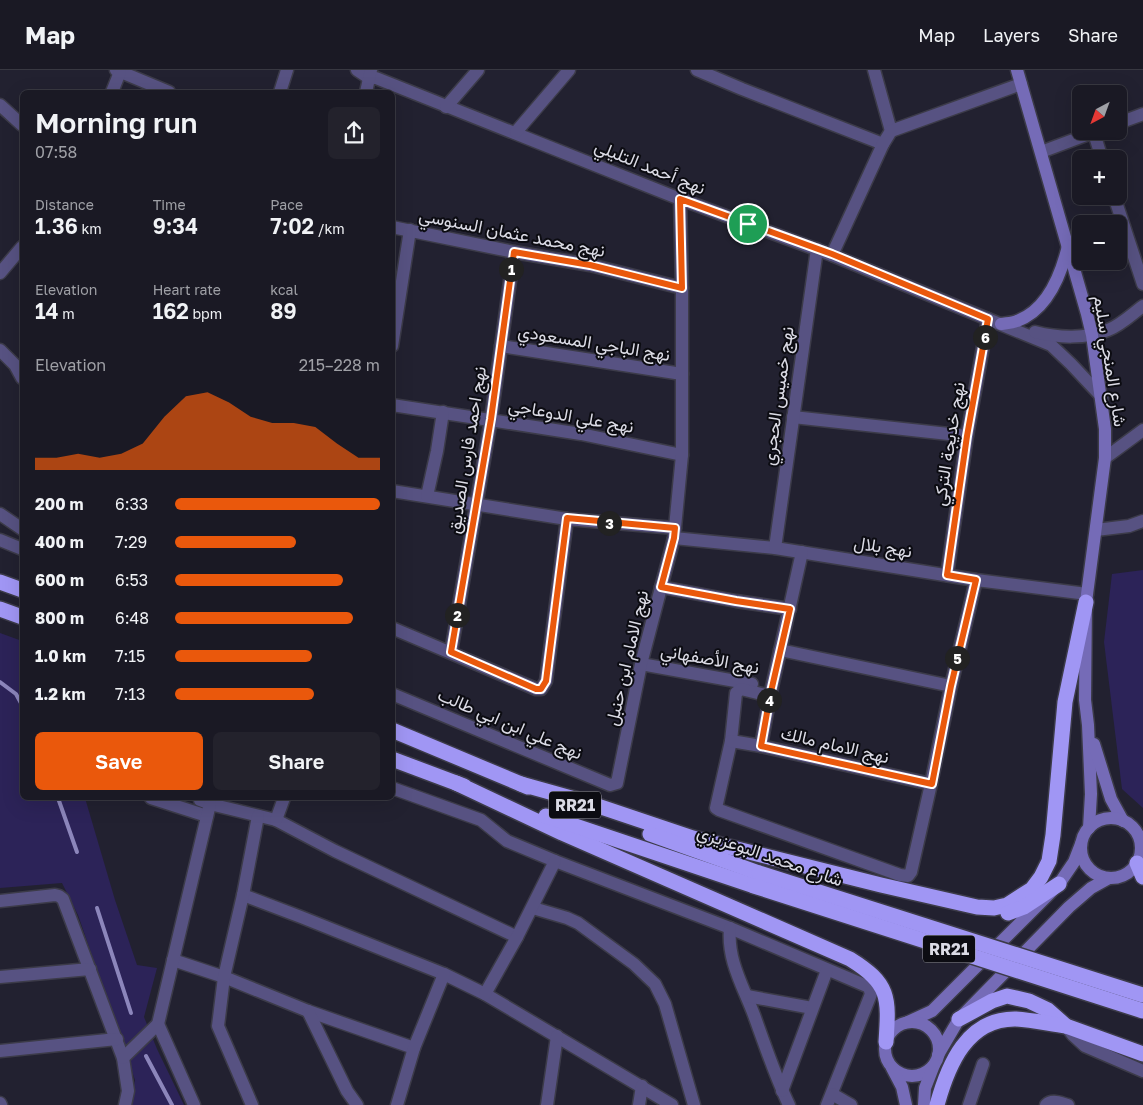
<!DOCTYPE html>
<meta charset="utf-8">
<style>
body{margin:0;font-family:"Golos Text",Vazirmatn,sans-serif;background:#23222c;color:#f1f3f6;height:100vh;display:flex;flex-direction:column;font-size:19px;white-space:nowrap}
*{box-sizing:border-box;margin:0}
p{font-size:16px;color:#9fa0a6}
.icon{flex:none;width:28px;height:28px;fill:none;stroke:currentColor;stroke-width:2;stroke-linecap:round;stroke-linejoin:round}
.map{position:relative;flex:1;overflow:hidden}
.sheet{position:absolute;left:20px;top:20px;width:375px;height:710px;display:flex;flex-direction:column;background:#1a1924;border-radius:8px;box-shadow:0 5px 20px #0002,0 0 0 1px #383841}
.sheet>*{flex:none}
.needle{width:32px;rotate:221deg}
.buttons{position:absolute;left:1072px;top:15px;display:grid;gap:10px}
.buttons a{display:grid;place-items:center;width:55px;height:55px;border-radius:8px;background:#1a1924;box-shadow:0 5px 20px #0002,0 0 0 1px #383841;font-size:25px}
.pin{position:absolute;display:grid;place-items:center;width:42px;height:42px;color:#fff;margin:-21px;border:2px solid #fff;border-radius:50%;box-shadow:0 1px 5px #0007}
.km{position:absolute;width:25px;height:25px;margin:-12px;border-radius:50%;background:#222;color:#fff;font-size:14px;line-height:25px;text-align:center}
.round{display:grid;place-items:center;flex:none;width:52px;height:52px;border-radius:8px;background:#23222c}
.headline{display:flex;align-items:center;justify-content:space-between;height:85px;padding:0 15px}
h1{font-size:28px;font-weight:600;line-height:38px}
.stats{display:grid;grid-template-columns:repeat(3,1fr);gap:8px;height:85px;padding:5px 15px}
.stats div{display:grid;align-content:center}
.stats b{font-size:21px;font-weight:600}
.stats small{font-size:14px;font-weight:400}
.stats p{font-size:14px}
.chart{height:140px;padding:10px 15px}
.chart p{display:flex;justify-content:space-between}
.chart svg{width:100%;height:90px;margin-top:5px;fill:#ea580c;opacity:.7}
.action{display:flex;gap:10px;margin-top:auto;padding:10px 15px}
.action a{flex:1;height:58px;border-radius:8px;background:#ea580c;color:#fff;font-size:20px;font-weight:600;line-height:58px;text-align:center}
.action a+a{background:#23222c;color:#f1f3f6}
ul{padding:0 15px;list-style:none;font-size:16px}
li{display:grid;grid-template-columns:80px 60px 1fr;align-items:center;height:38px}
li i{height:12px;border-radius:6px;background:#ea580c}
header{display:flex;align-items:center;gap:30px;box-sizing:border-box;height:70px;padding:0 25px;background:#1a1924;border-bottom:1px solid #383841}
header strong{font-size:24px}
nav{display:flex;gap:28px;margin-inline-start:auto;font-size:18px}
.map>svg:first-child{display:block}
.green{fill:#2c2358}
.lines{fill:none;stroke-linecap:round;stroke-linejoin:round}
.stream{stroke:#8c86bb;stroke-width:4}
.minor-casing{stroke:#3c3b49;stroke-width:15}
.secondary-casing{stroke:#3c3b49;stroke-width:15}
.motorway-casing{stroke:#3c3b49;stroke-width:18}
.minor{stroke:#575282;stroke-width:12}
.secondary{stroke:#756bb7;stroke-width:12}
.motorway{stroke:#a096f4;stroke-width:15}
.motorway-bridge-casing{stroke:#3c3b49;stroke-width:18;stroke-linecap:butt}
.motorway-bridge{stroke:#a096f4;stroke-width:15}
.route-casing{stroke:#fff;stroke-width:10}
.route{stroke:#ea580c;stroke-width:6}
.labels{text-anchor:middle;stroke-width:4;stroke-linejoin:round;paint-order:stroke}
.shield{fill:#0c0c12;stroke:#9d9da6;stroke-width:1}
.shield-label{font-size:16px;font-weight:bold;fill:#dbdbe5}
.street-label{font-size:18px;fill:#dbdbe5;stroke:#0c0c12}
</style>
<header>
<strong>Map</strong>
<nav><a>Map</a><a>Layers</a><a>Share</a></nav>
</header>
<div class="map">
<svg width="1143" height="1035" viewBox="0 0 1143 1035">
<rect width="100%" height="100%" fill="#222130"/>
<g class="green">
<path d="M1143,500V738L1122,719L1104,572L1112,504Z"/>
<path d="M0,563L22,571V728H85L115,830L137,895L157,898L144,947L157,979L184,1035H130L135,1010L78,845L62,813L0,818Z"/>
</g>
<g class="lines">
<g class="stream">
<path d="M0,612L16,624L22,635"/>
<path d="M58,728L77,782"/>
<path d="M97,838L131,943"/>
<path d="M146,986L172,1035"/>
</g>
<g class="minor-casing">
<g id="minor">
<path d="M116,0L169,22"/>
<path d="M357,0L369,8H376L680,129L832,185L1051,275L1071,294L1102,327"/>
<path d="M697,0L742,19L883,74"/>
<path d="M874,0L891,61"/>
<path d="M112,22L120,2"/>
<path d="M280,22L287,0"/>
<path d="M366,22L371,0"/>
<path d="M0,35L22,55"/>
<path d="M446,37L478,0"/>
<path d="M1119,53L1143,44"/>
<path d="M516,62L569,0"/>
<path d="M1094,63L1102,89"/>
<path d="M1041,82L1097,61"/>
<path d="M1114,126L1143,214"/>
<path d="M392,157L514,182L590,195L682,218"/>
<path d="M832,185L883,74L891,61L1021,14"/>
<path d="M0,203L22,177"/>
<path d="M1035,262C1058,268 1086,269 1108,260C1121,255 1132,244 1143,236"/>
<path d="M392,276L410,160"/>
<path d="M501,276L682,304"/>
<path d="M0,280L15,295L22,308"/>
<path d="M392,335L581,364L682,385"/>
<path d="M793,347L967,366"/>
<path d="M1105,388L1143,360"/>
<path d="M392,421L567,449L675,458"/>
<path d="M427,426L437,381L443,342"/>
<path d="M0,444L22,459"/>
<path d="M1096,460L1129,456L1143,451"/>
<path d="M674,468L775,478L976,510L1087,524"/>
<path d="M0,470L22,479"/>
<path d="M775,478L817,179"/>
<path d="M947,505L967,366L988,249"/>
<path d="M661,517L736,531L790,539"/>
<path d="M392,558L536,619H541L546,611L567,449"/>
<path d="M780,580L951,616"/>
<path d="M451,582L491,349L514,182"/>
<path d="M641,594L752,614"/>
<path d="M392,624L610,715L617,713L641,594L674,468L682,385V218L680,129"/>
<path d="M770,626L741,619L736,623L731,671L716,738L719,740L900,805L908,806L911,802L931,714L951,616L976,510"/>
<path d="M731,671L761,676L931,714"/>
<path d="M761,676L770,626L802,482"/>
<path d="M392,718L481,750L507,771L555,791L730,858L869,917L871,924L827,1035"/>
<path d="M151,728L207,746"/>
<path d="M200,728V730L210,734L276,750L335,781L517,867"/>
<path d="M276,750L284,728"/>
<path d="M243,825L301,847L444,904L485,924L672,1035"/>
<path d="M0,831L55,825L59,826L63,829L123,988L128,1021L125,1035"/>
<path d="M533,838L567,848L578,853L634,894L655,914L665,934L694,1035"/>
<path d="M730,858C727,890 743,916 754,945C765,975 775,1006 789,1035"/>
<path d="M173,890L224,907L308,941L414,978"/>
<path d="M0,907L90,899"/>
<path d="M485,924L517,867L555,791"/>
<path d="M747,926L812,938"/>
<path d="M308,941L347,1021L357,1035"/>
<path d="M158,954L194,1035"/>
<path d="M1066,956L1073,965L1085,976L1143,1001"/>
<path d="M0,981L117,969"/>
<path d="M123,988L158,954L210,734"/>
<path d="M782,1021L827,900"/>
<path d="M832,1024L851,1035"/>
<path d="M0,1033L1,1035"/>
<path d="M252,1035L218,956L224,907L243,825L258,746"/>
<path d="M397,1035L414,978L444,904"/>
<path d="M547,1035L557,966"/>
<path d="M639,1035L642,1016"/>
<path d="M969,1035L983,994"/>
<path d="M1046,1035C1052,1029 1060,1033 1068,1035"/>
</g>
</g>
<g class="secondary-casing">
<g id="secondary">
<path d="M1017,0L1087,244L1092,265L1105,359V388L1086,532L1085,630L1088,655L1091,724L1089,758"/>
<path d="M1001,254C1006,253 1012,253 1017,251C1047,240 1061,205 1068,176"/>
<path d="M1094,674L1111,729L1123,751"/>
<circle cx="1111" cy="778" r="30"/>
<path d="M908,952L932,941L1059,814L1074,792L1081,774"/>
<circle cx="912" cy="979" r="27"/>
<path d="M938,985L959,949L1069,837L1091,818L1109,808"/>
<path d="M892,998L902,1017L906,1035"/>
<path d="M924,1035L925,1018L934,995"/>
</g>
</g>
<g class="motorway-casing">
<g id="motorway">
<path d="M0,512L22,520"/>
<path d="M0,539L22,547"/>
<path d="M392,660L528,717"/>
<path d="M392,689L464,716"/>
<path d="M456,713L562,763L850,889C890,914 889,927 886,972"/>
<path d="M521,714L589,733L693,768L881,815L977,837L994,838L1007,835L1032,819L1041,807L1049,791L1053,765L1065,632L1086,532"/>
<path d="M546,746L754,816"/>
<path d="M650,764L759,803"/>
<path d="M1137,793L1143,807"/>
<path d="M1008,843L1024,837L1059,814"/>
<path d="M959,949L992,931L1007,926L1029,931L1048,940L1066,956L1143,984"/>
<path d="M937,1035C948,995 967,948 1016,949C1033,950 1050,954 1066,956"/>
</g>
</g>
<use href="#minor" class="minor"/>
<use href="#secondary" class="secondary"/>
<use href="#motorway" class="motorway"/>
<g class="motorway-bridge-casing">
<g id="motorway-bridge">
<path d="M759,803L1143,925"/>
<path d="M754,816L1143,941"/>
</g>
</g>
<use href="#motorway-bridge" class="motorway-bridge"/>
</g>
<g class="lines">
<g class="route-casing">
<path id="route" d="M680,129L832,184L988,249L967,366L947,505L976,510L951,616L932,714L761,676L770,626L790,539L736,531L661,517L674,468L675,458L567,448L546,611L541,619H536L451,582L491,349L514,182L590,195L682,218Z"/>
</g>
<use href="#route" class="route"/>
</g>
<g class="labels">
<g class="shield">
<rect x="549" y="721.5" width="52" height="27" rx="4"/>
<rect x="923" y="865.5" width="52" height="27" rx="4"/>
</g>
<g class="shield-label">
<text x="575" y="741">RR21</text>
<text x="949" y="885">RR21</text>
</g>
<g class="street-label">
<text transform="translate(650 97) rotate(22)" y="6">نهج أحمد التليلي</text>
<text transform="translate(512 163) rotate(11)" y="6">نهج محمد عثمان السنوسي</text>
<text transform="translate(594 273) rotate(9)" y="6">نهج الباجي المسعودي</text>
<text transform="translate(1110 291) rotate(81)" y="6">شارع المنجي سليم</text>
<text transform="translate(778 326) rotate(-82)" y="6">نهج خميس الحجري</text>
<text transform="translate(571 346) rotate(10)" y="6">نهج علي الدوعاجي</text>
<text transform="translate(949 374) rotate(-81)" y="6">نهج خديجة التركي</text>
<text transform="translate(467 380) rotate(-81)" y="6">نهج احمد فارس الصديق</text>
<text transform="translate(883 477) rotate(9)" y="6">نهج بلال</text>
<text transform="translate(627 588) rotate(-77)" y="6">نهج الامام ابن حنبل</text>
<text transform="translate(710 589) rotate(10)" y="6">نهج الأصفهاني</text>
<text transform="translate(510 654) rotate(23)" y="6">نهج علي ابن ابي طالب</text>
<text transform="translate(835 675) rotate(13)" y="6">نهج الامام مالك</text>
<text transform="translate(770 786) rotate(19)" y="6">شارع محمد البوعزيزي</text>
</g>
</g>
</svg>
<div class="buttons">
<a><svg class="needle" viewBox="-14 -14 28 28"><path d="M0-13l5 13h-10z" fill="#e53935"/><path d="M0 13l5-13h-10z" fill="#9fa0a6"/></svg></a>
<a>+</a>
<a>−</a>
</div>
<div class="pin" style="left:748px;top:154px;background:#1e9e55"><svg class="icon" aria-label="arrive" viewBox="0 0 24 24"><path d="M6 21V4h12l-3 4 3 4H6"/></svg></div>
<b class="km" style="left:511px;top:199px">1</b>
<b class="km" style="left:457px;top:545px">2</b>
<b class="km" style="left:609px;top:453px">3</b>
<b class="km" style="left:769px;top:630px">4</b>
<b class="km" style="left:957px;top:588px">5</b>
<b class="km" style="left:985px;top:267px">6</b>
<section class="sheet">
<div class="headline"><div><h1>Morning run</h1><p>07:58</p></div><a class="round"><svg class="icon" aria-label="share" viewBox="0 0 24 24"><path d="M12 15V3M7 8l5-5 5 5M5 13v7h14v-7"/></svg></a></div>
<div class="stats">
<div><p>Distance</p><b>1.36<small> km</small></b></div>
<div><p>Time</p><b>9:34</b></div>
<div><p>Pace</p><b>7:02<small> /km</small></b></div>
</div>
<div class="stats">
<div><p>Elevation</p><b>14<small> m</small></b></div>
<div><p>Heart rate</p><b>162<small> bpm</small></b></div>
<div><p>kcal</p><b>89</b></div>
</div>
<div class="chart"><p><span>Elevation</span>215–228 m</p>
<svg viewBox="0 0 160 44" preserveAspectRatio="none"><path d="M0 44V38L10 38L20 36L30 38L40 36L50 31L60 18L70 8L80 6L90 11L100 18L110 21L120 21L130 23L140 31L150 38L160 38V44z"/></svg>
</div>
<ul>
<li><b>200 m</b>6:33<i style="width:100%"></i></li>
<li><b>400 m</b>7:29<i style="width:59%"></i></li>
<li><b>600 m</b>6:53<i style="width:82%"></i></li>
<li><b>800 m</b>6:48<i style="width:87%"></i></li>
<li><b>1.0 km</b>7:15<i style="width:67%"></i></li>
<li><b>1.2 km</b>7:13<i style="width:68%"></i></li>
</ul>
<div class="action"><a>Save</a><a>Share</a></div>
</section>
</div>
